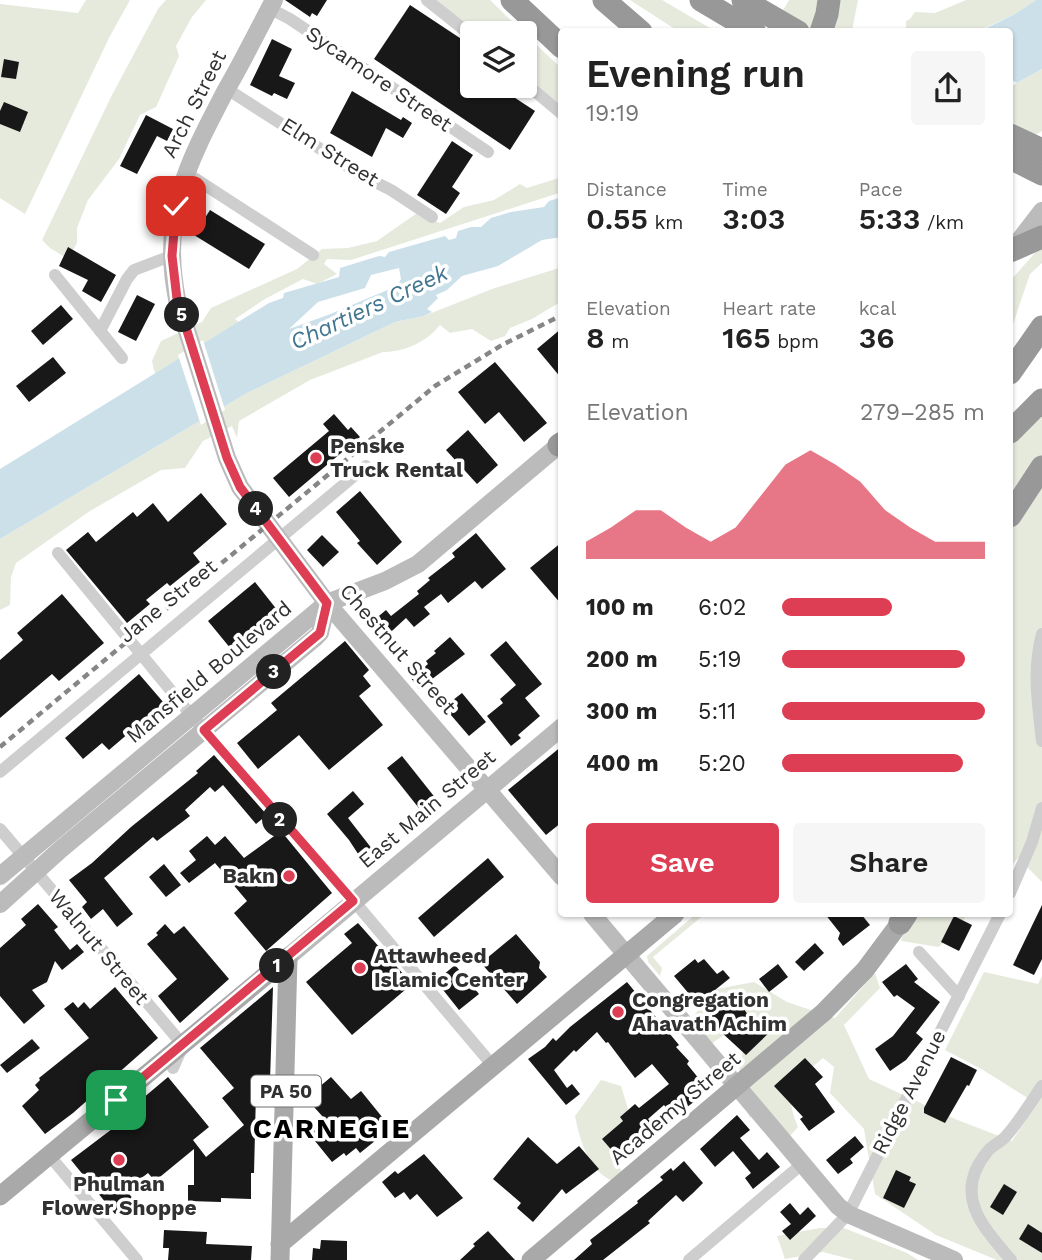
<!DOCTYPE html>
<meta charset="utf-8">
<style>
body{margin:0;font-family:"Work Sans",sans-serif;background:#f6f6f6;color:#222;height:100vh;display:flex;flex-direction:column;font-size:26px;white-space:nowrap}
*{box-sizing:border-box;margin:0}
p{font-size:23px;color:#767676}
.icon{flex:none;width:38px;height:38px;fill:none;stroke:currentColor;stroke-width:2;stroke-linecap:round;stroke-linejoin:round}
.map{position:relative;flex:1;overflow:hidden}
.side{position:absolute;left:558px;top:28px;width:455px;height:889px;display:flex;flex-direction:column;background:#fff;border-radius:7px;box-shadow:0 2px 5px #0004}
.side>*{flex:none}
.fabs{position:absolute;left:460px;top:21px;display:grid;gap:14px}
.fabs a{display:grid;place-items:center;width:77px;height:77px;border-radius:7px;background:#fff;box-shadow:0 2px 5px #0004;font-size:35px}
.pin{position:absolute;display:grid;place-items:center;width:60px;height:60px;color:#fff;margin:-30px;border-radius:14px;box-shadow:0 4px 10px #0006}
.km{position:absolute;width:35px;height:35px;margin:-18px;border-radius:50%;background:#222;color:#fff;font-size:19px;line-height:35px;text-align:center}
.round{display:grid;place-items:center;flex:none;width:74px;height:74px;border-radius:7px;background:#f6f6f6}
.summary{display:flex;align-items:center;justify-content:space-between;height:119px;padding:0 28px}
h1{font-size:38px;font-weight:600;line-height:52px}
.figures{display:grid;grid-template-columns:repeat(3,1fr);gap:10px;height:119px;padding:7px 28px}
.figures div{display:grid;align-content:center}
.figures b{font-size:30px;font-weight:600}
.figures small{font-size:19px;font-weight:400}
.figures p{font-size:19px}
.chart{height:196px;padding:14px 28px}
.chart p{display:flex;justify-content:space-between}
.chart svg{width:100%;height:126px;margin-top:7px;fill:#dd3e53;opacity:.7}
.button{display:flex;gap:14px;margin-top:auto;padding:14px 28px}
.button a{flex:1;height:80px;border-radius:7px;background:#dd3e53;color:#fff;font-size:28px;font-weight:600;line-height:80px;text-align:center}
.button a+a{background:#f6f6f6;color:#222}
ul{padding:0 28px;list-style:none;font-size:23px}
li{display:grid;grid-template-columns:112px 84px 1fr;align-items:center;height:52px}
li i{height:18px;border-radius:9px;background:#dd3e53}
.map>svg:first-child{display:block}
.green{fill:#e5eadd}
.water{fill:#cbe0e9;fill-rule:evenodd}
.pier{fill:#fff}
.building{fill:#181818}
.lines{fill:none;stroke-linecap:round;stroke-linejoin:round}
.street{stroke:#cecece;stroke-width:12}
.secondary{stroke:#bbb;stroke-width:18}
.primary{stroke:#a9a9a9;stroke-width:19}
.highway{stroke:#989898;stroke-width:23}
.rail{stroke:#868686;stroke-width:4.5;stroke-dasharray:7 5;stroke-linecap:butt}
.highway-bridge{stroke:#989898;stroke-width:23}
.route-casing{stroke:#fff;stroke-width:14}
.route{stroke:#dd3e53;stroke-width:9}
.poi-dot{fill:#dd3e53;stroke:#fff;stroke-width:2.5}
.labels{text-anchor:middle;stroke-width:7;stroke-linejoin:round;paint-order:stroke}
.shield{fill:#fff;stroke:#6f6f6f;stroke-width:2}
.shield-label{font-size:19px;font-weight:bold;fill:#313131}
.street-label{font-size:21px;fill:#313131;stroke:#fff}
.poi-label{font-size:21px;font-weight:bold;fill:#313131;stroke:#fff;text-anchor:start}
.water-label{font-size:23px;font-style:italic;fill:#427690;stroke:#fff}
.district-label{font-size:28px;font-weight:bold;letter-spacing:2px;fill:#000;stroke:#fff}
</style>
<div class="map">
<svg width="1042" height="1260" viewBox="0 0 1042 1260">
<rect width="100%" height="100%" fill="#fff"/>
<g class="green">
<path d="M86,0H130L110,36L25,214L0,198V4L78,13Z"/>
<path d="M166,0H206L192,17L176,46L179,56L156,107L140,115L119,159L88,200L77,228V243L68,259L50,248L42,240L112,95L158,9Z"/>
<path d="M437,0H490L524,33H474Z"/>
<path d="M630,0H662L715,31H678Z"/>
<path d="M789,0H858L852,31L753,32L773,27Z"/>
<path d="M966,0H1036L1015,14L978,31L902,32L906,29V21L910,19L915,12L935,13Z"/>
<path d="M525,34L562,69V106L525,78Z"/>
<path d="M1042,69V131L1010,150V87Z"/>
<path d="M562,177V192L351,260L327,259L324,264L337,274L317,284L303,279L265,299L235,319L239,322L155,374L152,361L161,341L202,322L211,308L297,269L322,249L348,248L377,241L417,213L440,223L464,207L494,200L520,184L527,188Z"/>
<path d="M1042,245V263L1030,274L1010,333V281Z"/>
<path d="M562,267V301L532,319L510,328L505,336L491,341L472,329L450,333L440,325C427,342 404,352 383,352L310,380L239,421L237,438L232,426L203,441L185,468L161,470L90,511L16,563L11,577L10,605L0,610V539L247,393L395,322L424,316L492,289Z"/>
<path d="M1042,416V882L1018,858L1010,867V443Z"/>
<path d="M696,914H705L653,957L662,968L660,976L648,962L647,956Z"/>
<path d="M909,914H968L939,947L901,941Z"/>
<path d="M984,972L1038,984L1042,976V1260H997L936,1235L875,1194L864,1129L830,1093L834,1067L823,1058C795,1082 782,1089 798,1127L788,1138L753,1098L750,1119L738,1077L749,1018L708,1046L688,1022L717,989L754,982L787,1002L835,1018L875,973L880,988L844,1025L869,1079L955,1119L1012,1141L1037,1104L983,1070L945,1050Z"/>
<path d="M601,1080L621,1086L631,1119L610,1138L622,1174L613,1181C588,1171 580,1140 575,1116Z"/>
<path d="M820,1228H844L907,1253L918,1260H854L823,1252L785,1259L777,1236Z"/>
</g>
<g class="water">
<path d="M1036,0H1042V69L1017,83L1010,79V32L980,31L1015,14Z"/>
<path d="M562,197V237L542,240L498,266L462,276L447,290L436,295L438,298L427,309L432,312L424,316L395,322L247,393L0,539V469L269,303L283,298L284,293L339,277L340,268L379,256L385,257L389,252L445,236L449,240L456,238L458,231L471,227H481L491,218L511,212L544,207L549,201ZM399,268L401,279L397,286L328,315L289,329L318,302L365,288L371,275Z"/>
</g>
<path class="pier" d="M203,340L225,410L201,425L178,355Z"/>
<g class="building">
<path d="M285,0H327L317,16L312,13L310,17Z"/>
<path d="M410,5L472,46V86H497L535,111L510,150L374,59Z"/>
<path d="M272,39L292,49L279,76L295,83L287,99L274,93L272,96L250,85Z"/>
<path d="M4,59L19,62L16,79L1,77Z"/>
<path d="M352,91L401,120L403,117L412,123L403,138L386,128L372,157L330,133Z"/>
<path d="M4,102L28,112L20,132L0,124V111Z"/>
<path d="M146,115L173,129L167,141L157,136L137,174L120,166Z"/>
<path d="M452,141L473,155L452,187L460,193L446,214L417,195Z"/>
<path d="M210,210L265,244L249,269L194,235Z"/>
<path d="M68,247L116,275L101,302L82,291L88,280L59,266Z"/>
<path d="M137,295L155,304L136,341L118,332Z"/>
<path d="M61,305L73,319L43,345L31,331Z"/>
<path d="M562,328V379L537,349Z"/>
<path d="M53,357L66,373L29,402L16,386Z"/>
<path d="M495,362L547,423L524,442L499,412L485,424L458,392Z"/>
<path d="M334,414L348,430L351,427L360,437L289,497L273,478L329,431L323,424Z"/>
<path d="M468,430L498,465L477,484L446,450Z"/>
<path d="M360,491L402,542L377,565L357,543L360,541L336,512Z"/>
<path d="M201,493L227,524L193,553L200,562L170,586L167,583L146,600L150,604L127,623L66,550L88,532L96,542L133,512L137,517L153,503L168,522Z"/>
<path d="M476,533L506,569L482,589L475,581L448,603L441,594L424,607L430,614L414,627L406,618L381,641L367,626L386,610L391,616L419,594L417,591L430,580L428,578L455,557L452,553Z"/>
<path d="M322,535L339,552L323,567L307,550Z"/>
<path d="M562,542V605L530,568Z"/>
<path d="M255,582L278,611L231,649L208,621Z"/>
<path d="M62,594L104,643L59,681L52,674L0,718V660L23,640L17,633Z"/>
<path d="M450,637L465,654L419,689L411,678L428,664L426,661L436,653L434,651Z"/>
<path d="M345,641L369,670L363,676L371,686L359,696L383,725L329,770L299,735L258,769L237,743L277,710L271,703Z"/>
<path d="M506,641L542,684L525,698L540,716L518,735L521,738L511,746L487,716L503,703L500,699L516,685L490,655Z"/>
<path d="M139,674L164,703L109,750L102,743L83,759L65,738Z"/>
<path d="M462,693L486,722L469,736L444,707Z"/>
<path d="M562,746V822L546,835L508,790Z"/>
<path d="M214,755L267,815L256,824L223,785L215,792L210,787L185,810L190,816L157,841L153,837L104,878L133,914L117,927L103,909L91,919L82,907L87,902L69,880L92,863L131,827L198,773L196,771Z"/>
<path d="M402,756L437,800L422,812L387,768Z"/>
<path d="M353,791L364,804L348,818L376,854L364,863L349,840L327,814Z"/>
<path d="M281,831L332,893L266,951L234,913L247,901L215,863L189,883L180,873L196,860L189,851L207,836L215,845L225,836L244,858Z"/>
<path d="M488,858L504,877L434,937L418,918Z"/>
<path d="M164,864L181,885L166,897L149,877Z"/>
<path d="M38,904L58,927L54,930L70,950L77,944L84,952L62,970L55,961L47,982L32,990L45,1006L24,1024L0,996V948L26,925L21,919Z"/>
<path d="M1042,905V959L1034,975L1013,965Z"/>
<path d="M825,914H861L870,925L843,946L838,939L840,933Z"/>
<path d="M954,916L972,925L959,951L941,942Z"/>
<path d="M358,923L412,984L352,1035L306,982L352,943L344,934Z"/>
<path d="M165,924L174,934L184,926L229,979L180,1023L158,996L177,979L147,944L158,935L156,933Z"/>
<path d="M516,934L540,962L539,968L547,977L517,1004L481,963Z"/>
<path d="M815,943L824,953L804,971L795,962Z"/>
<path d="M695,959L698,963L704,959L717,974L723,970L730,978L710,994L721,1007L735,997L754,1023L759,1018L772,1030L746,1055L721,1032L674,976Z"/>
<path d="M778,964L788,977L769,992L759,979Z"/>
<path d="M906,964L918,979L914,982L940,1002L916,1033L923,1039L906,1060L890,1071L875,1049L893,1036L915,1008L897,995L894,997L882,982Z"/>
<path d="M455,965L479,994L459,1010L436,981Z"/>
<path d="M627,982L679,1045L676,1047L689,1061L687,1064L704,1085L691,1096L695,1101L674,1117L664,1105L648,1119L655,1127L633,1147L635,1150L621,1161L602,1139L623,1121L620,1117L635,1104L639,1108L669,1084L652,1064L635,1078L608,1042L606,1043L597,1032L576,1052L574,1050L554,1070L567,1088L572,1084L580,1094L566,1105L528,1059L545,1047L553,1038L556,1041L570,1027Z"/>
<path d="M115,987L158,1038L73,1113L45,1134L22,1106L39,1090L35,1085L40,1080L39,1078L89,1038L64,1009L73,1002L78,1008L84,1002L90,1009Z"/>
<path d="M273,987L270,1081L256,1092L254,1173H251V1199L221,1198V1202L188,1201V1185H194V1149L155,1181L148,1173L126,1190L134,1200L115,1214L71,1160L112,1129L110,1126L168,1077L209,1127L193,1140L206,1157L244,1125L222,1098L234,1088L200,1048Z"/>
<path d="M32,1039L40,1048L7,1073L0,1065Z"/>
<path d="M951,1057L977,1070L969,1086L967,1085L945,1123L924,1113V1108Z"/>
<path d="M805,1058L823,1077L815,1084L835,1112L809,1131L800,1119L803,1117L774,1086Z"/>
<path d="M331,1077L351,1099L361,1091L391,1128L360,1153L356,1148L346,1156L344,1153L332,1162L315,1141L319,1138L310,1127L323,1117L306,1098Z"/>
<path d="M737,1115L750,1130L740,1138L759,1160L767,1152L780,1167L753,1189L745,1178L751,1173L733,1151L715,1167L700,1149Z"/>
<path d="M855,1136L864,1147L850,1159L853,1163L838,1174L826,1160Z"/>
<path d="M528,1137L557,1164L579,1146L599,1169L566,1194L562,1189L533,1222L517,1208L521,1203L493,1179Z"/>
<path d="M424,1154L463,1198L437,1217L417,1194L410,1200L404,1192L395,1198L382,1182L395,1171L398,1174Z"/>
<path d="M684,1161L703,1183L693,1193L683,1202L676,1195L648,1221L650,1223L603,1260H574L592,1244L590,1240L638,1203L637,1201L663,1180L660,1177L671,1168L673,1171Z"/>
<path d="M896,1170L911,1177L909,1181L916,1184L904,1208L883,1198Z"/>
<path d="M1004,1184L1017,1192L1003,1215L990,1207Z"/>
<path d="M790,1203L800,1215L808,1207L816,1216L790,1240L782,1231L791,1224L780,1212Z"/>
<path d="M1028,1224L1042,1233V1253L1019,1239Z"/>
<path d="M164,1230L207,1232L206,1244L252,1246L251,1260H168L169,1248H163Z"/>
<path d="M488,1231L515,1260H460L475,1246L473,1244Z"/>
<path d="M321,1240L347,1241V1260H312L313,1248L320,1249Z"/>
</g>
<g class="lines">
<g class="street">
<path d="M427,0L472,36"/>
<path d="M269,8L290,19L488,152"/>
<path d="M525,83L562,114"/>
<path d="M227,89L361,175L391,190L432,217"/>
<path d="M185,172L313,255"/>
<path d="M55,275L122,358"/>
<path d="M100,331L127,279L134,270L171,256"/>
<path d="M58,553L191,715L353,900L493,1066"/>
<path d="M1042,634C1032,671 1038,704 1042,741"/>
<path d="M0,772L366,466"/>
<path d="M0,829L183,1045L173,1068"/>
<path d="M1010,893L1032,842L1042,808"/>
<path d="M919,952L959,996"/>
<path d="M49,1155L137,1260"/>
<path d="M689,1260L802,1164"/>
<path d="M804,1260L848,1214L1000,914"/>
<path d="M1011,1260C983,1227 952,1195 987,1152C992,1145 1002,1142 1007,1135C1020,1120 1031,1102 1042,1086"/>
</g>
<g class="secondary">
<path d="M274,0C258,30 243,61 226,90C188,163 160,214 177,299L227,458L240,487L327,603L562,877"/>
<path d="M1012,250L1042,211"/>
<path d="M0,876L327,603L385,581L418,564L559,445"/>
<path d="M0,904L61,849L316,637L320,633L327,603"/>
<path d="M592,914L838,1206L848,1214L954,1260"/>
<path d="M288,957L562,727"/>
</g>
<g class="primary">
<path d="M0,1196L288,957"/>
<path d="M280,1244L675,914"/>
<path d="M280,1260L288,957"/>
<path d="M531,1260L824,1012L865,970L900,923"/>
</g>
<g class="highway">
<path d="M512,0L562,47"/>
<path d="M604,0L641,32"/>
<path d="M701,0L755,32"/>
<path d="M743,0L798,32"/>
<path d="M821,32L827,14L829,0"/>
<path d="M1010,373L1042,327"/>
<path d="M1010,432L1042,400"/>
<path d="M559,445L562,443"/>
<path d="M1010,516L1042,467"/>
<path d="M900,923L906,914"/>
</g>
<g class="rail">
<path d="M1010,167L1042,146"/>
<path d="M0,747L435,386L502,345L562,315"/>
</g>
<g class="highway-bridge">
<path d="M1010,135L1042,150"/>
<path d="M1010,158L1042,174"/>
<path d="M1010,251L1042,237"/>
</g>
</g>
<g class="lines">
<g class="route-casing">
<path id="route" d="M116,1100L353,901L204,730L320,633L327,603L240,487L227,458L177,299L172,256L176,206"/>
</g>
<use href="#route" class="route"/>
</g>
<g class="poi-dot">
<circle cx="316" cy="458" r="7"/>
<circle cx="289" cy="876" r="7"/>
<circle cx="360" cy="968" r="7"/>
<circle cx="618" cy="1012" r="7"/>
<circle cx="119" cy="1160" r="7"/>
</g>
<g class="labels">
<rect class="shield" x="251" y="1075.5" width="70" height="31" rx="5"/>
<g class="shield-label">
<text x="286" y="1098">PA 50</text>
</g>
<g class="street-label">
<text transform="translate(379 79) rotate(34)" y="7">Sycamore Street</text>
<text transform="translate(194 104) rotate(-63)" y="7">Arch Street</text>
<text transform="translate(330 152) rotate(32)" y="7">Elm Street</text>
<text transform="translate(168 601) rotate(-39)" y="7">Jane Street</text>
<text transform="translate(398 649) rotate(49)" y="7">Chestnut Street</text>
<text transform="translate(209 672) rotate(-40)" y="7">Mansfield Boulevard</text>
<text transform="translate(427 809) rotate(-40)" y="7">East Main Street</text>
<text transform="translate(99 947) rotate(50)" y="7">Walnut Street</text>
<text transform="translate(909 1092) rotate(-63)" y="7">Ridge Avenue</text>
<text transform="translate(675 1108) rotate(-40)" y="7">Academy Street</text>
</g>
<g class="poi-label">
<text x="330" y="453">Penske<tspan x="330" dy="24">Truck Rental</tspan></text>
<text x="275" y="883" text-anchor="end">Bakn</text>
<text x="374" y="963">Attawheed<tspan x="374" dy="24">Islamic Center</tspan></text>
<text x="632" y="1007">Congregation<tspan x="632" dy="24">Ahavath Achim</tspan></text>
<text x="119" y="1191" text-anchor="middle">Phulman<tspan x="119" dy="24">Flower Shoppe</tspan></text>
</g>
<g class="water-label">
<text transform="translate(369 307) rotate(-25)" y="8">Chartiers Creek</text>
</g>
<g class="district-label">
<text x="332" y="1138">CARNEGIE</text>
</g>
</g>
</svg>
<div class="fabs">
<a><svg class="icon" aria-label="layers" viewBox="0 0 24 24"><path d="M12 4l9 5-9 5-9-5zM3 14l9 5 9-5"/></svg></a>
</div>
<div class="pin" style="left:116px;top:1100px;background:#1e9e55"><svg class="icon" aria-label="arrive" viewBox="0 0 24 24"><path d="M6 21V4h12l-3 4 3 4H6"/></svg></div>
<div class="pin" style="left:176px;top:206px;background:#d93025"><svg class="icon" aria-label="check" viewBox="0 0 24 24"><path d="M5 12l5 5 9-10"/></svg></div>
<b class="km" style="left:277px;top:966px">1</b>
<b class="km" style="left:280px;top:820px">2</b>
<b class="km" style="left:274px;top:672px">3</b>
<b class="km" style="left:256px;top:509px">4</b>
<b class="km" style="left:182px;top:315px">5</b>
<section class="side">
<div class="summary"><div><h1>Evening run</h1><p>19:19</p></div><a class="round"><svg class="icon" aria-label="share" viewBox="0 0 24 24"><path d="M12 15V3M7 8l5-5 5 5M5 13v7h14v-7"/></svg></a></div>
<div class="figures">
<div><p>Distance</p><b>0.55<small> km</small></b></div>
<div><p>Time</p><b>3:03</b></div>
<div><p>Pace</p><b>5:33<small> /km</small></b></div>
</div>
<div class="figures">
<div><p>Elevation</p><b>8<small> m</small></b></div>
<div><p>Heart rate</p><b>165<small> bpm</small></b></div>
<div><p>kcal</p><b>36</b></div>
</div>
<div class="chart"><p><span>Elevation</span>279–285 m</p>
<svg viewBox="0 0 160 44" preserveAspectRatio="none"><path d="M0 44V38L10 33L20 27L30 27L40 33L50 38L60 33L70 22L80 11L90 6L100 11L110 17L120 27L130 33L140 38L150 38L160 38V44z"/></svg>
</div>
<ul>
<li><b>100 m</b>6:02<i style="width:54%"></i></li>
<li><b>200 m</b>5:19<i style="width:90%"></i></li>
<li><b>300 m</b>5:11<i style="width:100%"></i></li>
<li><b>400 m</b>5:20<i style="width:89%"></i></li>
</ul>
<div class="button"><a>Save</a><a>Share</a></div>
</section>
</div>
